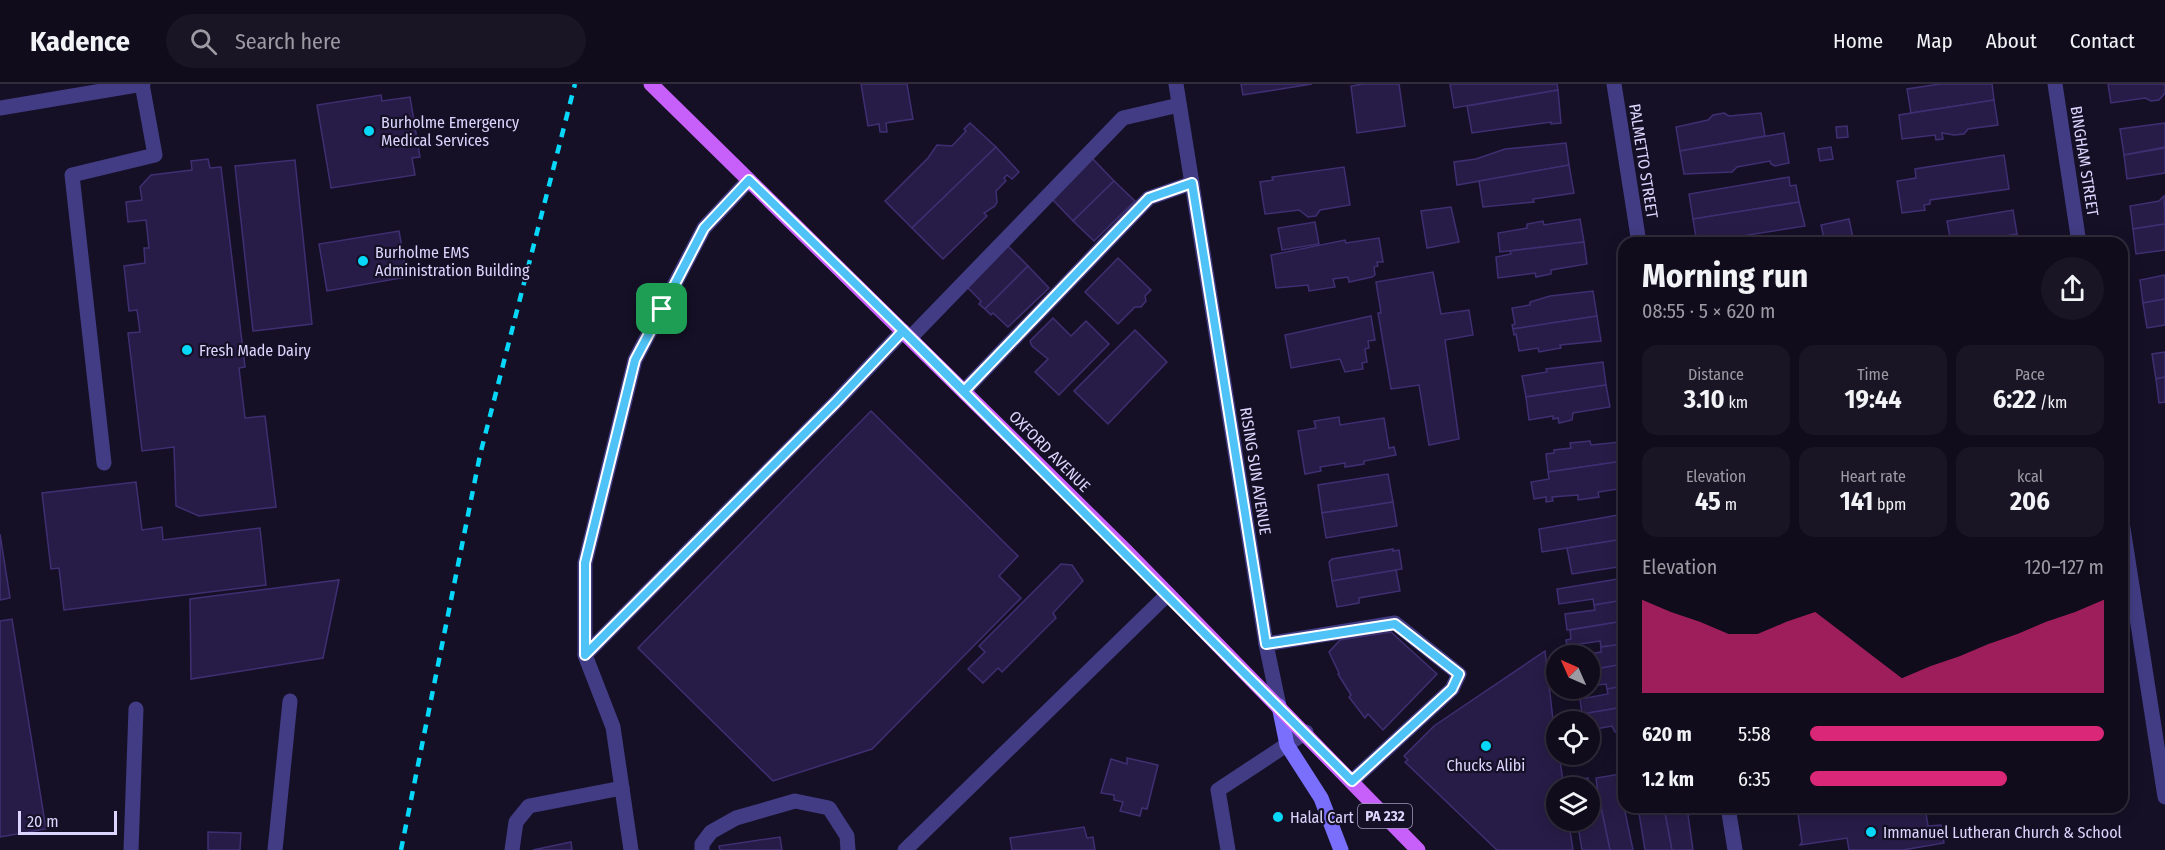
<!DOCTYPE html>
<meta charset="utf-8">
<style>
body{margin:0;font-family:"Fira Sans Condensed",sans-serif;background:#191525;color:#f1f3f6;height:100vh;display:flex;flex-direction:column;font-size:22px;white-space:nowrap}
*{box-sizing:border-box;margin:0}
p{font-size:20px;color:#9c9ba3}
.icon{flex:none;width:33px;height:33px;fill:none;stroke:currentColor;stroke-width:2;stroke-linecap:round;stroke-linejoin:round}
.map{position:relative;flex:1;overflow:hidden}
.sheet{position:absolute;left:1618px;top:153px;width:510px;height:576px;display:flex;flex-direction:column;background:#100c1c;border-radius:18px;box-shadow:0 3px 15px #0003,0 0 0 2px #302c3b}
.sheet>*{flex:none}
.needle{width:39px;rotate:315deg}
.fabs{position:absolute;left:1546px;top:561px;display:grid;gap:12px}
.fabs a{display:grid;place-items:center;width:54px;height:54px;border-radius:50%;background:#100c1c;box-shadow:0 3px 15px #0003,0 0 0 2px #302c3b;font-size:30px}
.scale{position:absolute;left:18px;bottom:15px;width:99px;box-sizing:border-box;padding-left:6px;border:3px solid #dcd6fe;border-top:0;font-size:16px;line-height:21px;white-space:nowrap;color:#dcd6fe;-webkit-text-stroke:4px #151026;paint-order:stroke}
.pin{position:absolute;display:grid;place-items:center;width:51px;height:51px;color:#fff;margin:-26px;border-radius:12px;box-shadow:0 3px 9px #0006}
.round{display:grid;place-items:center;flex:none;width:63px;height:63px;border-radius:32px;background:#191525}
.overview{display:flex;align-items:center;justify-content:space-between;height:102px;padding:0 24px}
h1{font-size:33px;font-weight:700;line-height:45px}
.metrics{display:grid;grid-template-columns:repeat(3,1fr);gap:9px;height:102px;padding:6px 24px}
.metrics div{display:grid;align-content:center;border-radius:15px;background:#191525;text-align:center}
.metrics b{font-size:26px;font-weight:700}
.metrics small{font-size:16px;font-weight:400}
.metrics p{font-size:16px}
.chart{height:168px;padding:12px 24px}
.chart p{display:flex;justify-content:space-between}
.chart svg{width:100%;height:108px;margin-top:6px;fill:#db2777;opacity:.7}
ul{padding:0 24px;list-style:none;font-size:20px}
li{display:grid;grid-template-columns:96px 72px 1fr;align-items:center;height:45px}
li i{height:15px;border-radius:8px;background:#db2777}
header{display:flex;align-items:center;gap:36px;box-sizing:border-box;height:84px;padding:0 30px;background:#100c1c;border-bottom:2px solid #302c3b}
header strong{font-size:28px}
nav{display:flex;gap:33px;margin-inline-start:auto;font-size:21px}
.search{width:420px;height:54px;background:#191525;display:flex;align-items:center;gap:15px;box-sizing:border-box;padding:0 21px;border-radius:33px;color:#9c9ba3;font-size:22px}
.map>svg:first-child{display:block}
.building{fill:#271c47;stroke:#3f2f72;stroke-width:1.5}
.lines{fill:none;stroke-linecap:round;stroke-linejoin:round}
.lane{stroke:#423c84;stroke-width:15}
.street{stroke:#423c84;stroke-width:15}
.secondary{stroke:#796ffc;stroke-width:15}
.primary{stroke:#c760fb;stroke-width:15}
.rail{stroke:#07d8fa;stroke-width:4.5;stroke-dasharray:9 8;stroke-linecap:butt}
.route-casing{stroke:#fff;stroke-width:12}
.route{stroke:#4fc3f7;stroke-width:8}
.poi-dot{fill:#07d8fa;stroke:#151026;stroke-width:2}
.labels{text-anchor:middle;stroke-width:4.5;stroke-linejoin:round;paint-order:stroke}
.shield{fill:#151026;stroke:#a09bbd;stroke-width:1.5}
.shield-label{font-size:15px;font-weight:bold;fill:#dcd6fe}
.poi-label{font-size:16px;fill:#dcd6fe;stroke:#151026;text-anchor:start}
.street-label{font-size:16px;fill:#dcd6fe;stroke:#151026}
</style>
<header>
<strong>Kadence</strong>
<div class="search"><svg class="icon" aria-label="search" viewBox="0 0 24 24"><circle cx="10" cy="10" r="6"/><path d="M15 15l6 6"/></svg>Search here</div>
<nav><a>Home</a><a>Map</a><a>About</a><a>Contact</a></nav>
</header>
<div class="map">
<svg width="2165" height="766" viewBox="0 0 2165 766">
<rect width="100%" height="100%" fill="#151026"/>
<g class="building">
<path d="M861,0H907L913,35L886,39L887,48H880L879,40L868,42Z"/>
<path d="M1241,0H1312L1243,11Z"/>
<path d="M1363,0H1399L1405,42L1357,49L1351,2Z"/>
<path d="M1450,0H1557L1558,6L1454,24Z"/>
<path d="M1940,0H1992L1994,16L1911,29L1907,5Z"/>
<path d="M2108,0H2165V9L2159,16L2151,17L2145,14L2111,19Z"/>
<path d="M1558,6L1561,39L1551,40V38L1472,49L1467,22Z"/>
<path d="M381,11L382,17L410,13L420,73L412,74L415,91L331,104L317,21Z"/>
<path d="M1994,16L1998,41L1968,45L1964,50L1954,51L1942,49L1943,55L1936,56L1935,51L1902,55L1899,31Z"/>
<path d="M1724,29L1729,32L1761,29L1765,52L1680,67L1676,43L1708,36L1713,31Z"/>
<path d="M970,39L996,63L912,144L885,117L928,74L937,61L952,62L966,47L964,45Z"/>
<path d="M2165,39V63L2124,71L2120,45Z"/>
<path d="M1847,42L1848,53L1837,54L1836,43Z"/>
<path d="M1784,49L1789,79L1775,82L1771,80L1770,77L1737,83L1732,88L1684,90L1680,67Z"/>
<path d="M1566,59L1569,81L1457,101L1454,78L1476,75L1505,65Z"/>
<path d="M996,63L1019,88L1012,95L1007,91L1004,94L1006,97L996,107L997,118L995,122L984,129L987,132L943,175L912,144Z"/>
<path d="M1831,63L1833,75L1820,77L1818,65Z"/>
<path d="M2165,64V89L2127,95L2124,71Z"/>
<path d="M2004,71L2009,105L1930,116V120L1924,121L1925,126L1902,129L1897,97L1916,94L1915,85Z"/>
<path d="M1092,74L1114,97L1073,137L1051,114Z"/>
<path d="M208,75L210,84L221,83L245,283L239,284L245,334L265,332L276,423L199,432L176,422L174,363L142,367L128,249L140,248L137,226L129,227L124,182L145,179L144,164H149L146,136L128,138L126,118L142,116L140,103L151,91L192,86L191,77Z"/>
<path d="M295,76L312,240L253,247L235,82Z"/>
<path d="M1569,81L1574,109L1533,115L1534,118L1483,123L1479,97Z"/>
<path d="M1344,83L1350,121L1320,126L1316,132L1308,133L1299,126L1265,130L1260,98L1273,96L1272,93Z"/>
<path d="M1789,93L1790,102L1796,101L1799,118L1693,135L1689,110Z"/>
<path d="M1114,97L1135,117L1094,157L1073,137Z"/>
<path d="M2164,112L2165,140L2133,145L2130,122L2159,117Z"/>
<path d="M1799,118L1805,142L1697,159L1693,135Z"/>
<path d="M1451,123L1459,158L1427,164L1421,127Z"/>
<path d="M2013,126L2017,150L1970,159H1951L1947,137Z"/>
<path d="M1580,135L1584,158L1500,168L1498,149L1527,144V140L1543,137L1544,141Z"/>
<path d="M1849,135L1853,154L1825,159L1821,141Z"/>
<path d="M1315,138L1319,160L1282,166L1278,144Z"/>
<path d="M2165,140V166L2136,170L2133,145Z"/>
<path d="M399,147L407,193L327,207L319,160Z"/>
<path d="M2017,150L2018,159H1970Z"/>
<path d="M1379,154L1383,178H1377L1378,182L1374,183L1375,191L1372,193L1349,198L1348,193L1333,195L1335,203L1309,207L1308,201L1276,204L1271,171L1345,156L1346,159Z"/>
<path d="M1584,158L1587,180L1551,186V190L1536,193L1535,189L1498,194L1496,173L1511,170L1510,167Z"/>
<path d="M1006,160L1028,182L985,225L979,220L981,217L965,201Z"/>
<path d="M1118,174L1151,206L1145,212L1146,217L1141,223H1135L1118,240L1085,208Z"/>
<path d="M1028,182L1049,204L1008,243L993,229L991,231L985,225Z"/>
<path d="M1433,188L1441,230L1469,226L1473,251L1445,256L1459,355L1429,361L1419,301L1391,305L1378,229H1381L1376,198Z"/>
<path d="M2165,191V215L2143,219L2140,196Z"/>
<path d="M1593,207L1597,232L1513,245L1512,241L1515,240L1512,224L1530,221V218L1550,212Z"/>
<path d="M2165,215V241L2147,244L2143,219Z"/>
<path d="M1371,232L1375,256L1368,257L1369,264L1365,265L1367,278L1362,279L1363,285L1345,288L1340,275L1291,284L1285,251Z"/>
<path d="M1597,232L1601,257L1560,261L1561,264L1539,268L1538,264L1519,267L1516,250L1514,251L1513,245Z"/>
<path d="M1053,234L1071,252L1086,237L1109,260L1059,311L1035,288L1048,275L1032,262L1030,257Z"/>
<path d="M1135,246L1167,278L1108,340L1074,307Z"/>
<path d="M2165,268V293L2156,295L2152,270Z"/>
<path d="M1603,278L1606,301L1526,313L1522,292L1547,288L1546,285Z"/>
<path d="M2165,293V318L2159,319L2156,295Z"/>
<path d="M1606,301L1610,323L1573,329L1572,336L1559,339L1558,334L1553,335V332L1529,336L1526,313Z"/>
<path d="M871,327L1018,472L999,492L1021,514L872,665L773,697L638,564Z"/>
<path d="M1339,333L1340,341L1384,334L1389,364L1394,363L1396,371L1364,377V380L1345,383V379L1320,383L1321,387L1305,390L1298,347L1316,344L1314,337Z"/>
<path d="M1590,357L1591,361L1620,358L1623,377L1548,388L1546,370L1554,369V366L1571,364L1570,359Z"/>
<path d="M1623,377L1624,404L1598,408L1599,413L1578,416V411L1552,413L1553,417L1546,418V413L1534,415L1531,398L1549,395L1548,388Z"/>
<path d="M1388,390L1393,418L1322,429L1318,401Z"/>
<path d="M136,398L142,446L162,443L163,456L260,444L266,501L64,526L59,484L51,485L42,409Z"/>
<path d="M1393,418L1397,442L1326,454L1322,429Z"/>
<path d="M1624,430V455L1542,468L1539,445Z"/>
<path d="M0,450L10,514L0,516Z"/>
<path d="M1624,455V482L1572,490L1567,464Z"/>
<path d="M1393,465V467L1399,466L1402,485L1332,497L1329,478L1332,475Z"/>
<path d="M1061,480L1072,481L1083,497L1053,529L1056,534L1002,588L998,584L983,599L968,585L985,568L979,562Z"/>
<path d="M1396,486L1400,507L1359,514V519L1337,523L1332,497Z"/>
<path d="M1624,494V516L1594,521L1593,515L1559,520L1557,505Z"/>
<path d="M339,496L323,574L191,595L190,515Z"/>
<path d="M1624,516V537L1567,546L1565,530L1595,526L1594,521Z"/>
<path d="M12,535L46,745L0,753V537Z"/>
<path d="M1624,537V560L1601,563L1600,557L1567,562L1566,556L1571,555L1570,546Z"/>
<path d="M1391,548L1437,590L1383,646L1368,630L1365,634L1349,613L1351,611L1338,590L1339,589L1329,568L1340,556Z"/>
<path d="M1624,560V580L1590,586V572H1576L1601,568V563Z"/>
<path d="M1545,567L1557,670H1559L1564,704H1557V736H1568L1569,742H1572L1573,747H1570L1573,766H1497L1405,678L1408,676L1404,672L1434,642Z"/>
<path d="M1624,580V602L1607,605L1606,600L1590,602V586Z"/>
<path d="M1624,602V623L1582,630L1580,615L1608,610L1607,605Z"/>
<path d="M1624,623V647L1615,648L1612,642L1590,646V638H1583L1582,630Z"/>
<path d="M1127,674L1158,681L1147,725L1142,724L1140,732L1120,727L1123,718L1114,716V711L1101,709L1111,675L1127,680Z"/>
<path d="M1620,690L1624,723L1633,766H1610L1598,709L1596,694Z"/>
<path d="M1588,694L1591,710L1598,709L1610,766H1582L1577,736H1590V704H1572V696Z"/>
<path d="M1638,723H1664L1672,766H1645Z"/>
<path d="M1664,723H1691L1692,730L1688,731L1693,766H1672Z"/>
<path d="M1797,723H1925L1928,742L1941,741L1944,759L1903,766H1849L1847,754L1800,761L1802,758Z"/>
<path d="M1084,743L1087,754L1093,753L1095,766H1012L1010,754Z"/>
<path d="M208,748L241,749L240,766H208Z"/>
<path d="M780,753L782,766H720L719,762Z"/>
<path d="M571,758L572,766H533Z"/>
</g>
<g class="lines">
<g class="lane">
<path d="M749,96L704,144L635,276L585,479V571L836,318L903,247"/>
<path d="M910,254L1123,34L1179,21"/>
<path d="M964,307L1149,114L1192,99"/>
<path d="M104,379L72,91L155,71L142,0"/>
<path d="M1266,560L1395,539L1459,590L1452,605L1352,697"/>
<path d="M585,571L613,643L631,766"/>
<path d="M131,766L136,625"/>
<path d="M275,766L290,617"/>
<path d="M512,766L516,738L529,722L622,704"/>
<path d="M702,766V760L711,748L736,734L795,717L829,724L847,752L848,766"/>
<path d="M905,766L1168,510"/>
<path d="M1228,766L1218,706L1306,648"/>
</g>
<g class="street">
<path d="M1176,0L1266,560L1279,622"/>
<path d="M1614,0L1639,159"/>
<path d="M2055,0L2079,159"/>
<path d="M0,24L143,0"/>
<path d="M2122,438L2165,713"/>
<path d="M1728,723L1735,766"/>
</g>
<path class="secondary" d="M1279,622L1287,661L1321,714L1341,766"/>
<path class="primary" d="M651,0L1126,467L1418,766"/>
<path class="rail" d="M401,766L480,371L575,0"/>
</g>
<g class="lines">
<g class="route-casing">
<path id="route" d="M662,225L635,276L585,479V571L836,318L903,247L1352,697L1452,605L1459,590L1395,540L1266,560L1192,99L1149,114L964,307C893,236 821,166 749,96L704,144L662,225"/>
</g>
<use href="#route" class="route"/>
</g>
<g class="poi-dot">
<circle cx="369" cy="47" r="6"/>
<circle cx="363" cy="177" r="6"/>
<circle cx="187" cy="266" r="6"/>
<circle cx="1486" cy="662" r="6"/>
<circle cx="1278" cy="733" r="6"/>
<circle cx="1871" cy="748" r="6"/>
</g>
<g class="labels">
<rect class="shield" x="1358" y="720" width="54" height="24" rx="4.5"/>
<g class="shield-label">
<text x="1385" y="737">PA 232</text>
</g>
<g class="poi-label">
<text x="381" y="44">Burholme Emergency<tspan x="381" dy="18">Medical Services</tspan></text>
<text x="375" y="174">Burholme EMS<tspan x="375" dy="18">Administration Building</tspan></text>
<text x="199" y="272">Fresh Made Dairy</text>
<text x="1486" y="687" text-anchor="middle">Chucks Alibi</text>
<text x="1290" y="739">Halal Cart</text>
<text x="1883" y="754">Immanuel Lutheran Church &amp; School</text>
</g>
<g class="street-label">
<text transform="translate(1644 77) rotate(81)" y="6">PALMETTO STREET</text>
<text transform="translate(2085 77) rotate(81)" y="6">BINGHAM STREET</text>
<text transform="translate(1050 367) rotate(45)" y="6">OXFORD AVENUE</text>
<text transform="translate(1256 387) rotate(81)" y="6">RISING SUN AVENUE</text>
</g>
</g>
</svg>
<div class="fabs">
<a><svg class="needle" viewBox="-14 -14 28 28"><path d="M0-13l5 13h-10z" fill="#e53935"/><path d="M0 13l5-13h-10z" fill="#9c9ba3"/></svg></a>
<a><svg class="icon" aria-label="locate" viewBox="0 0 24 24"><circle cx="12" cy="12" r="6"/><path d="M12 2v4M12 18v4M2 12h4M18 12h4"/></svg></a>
<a><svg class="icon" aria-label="layers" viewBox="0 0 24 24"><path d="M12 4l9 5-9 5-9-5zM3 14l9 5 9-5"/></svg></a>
</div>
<div class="scale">20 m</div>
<div class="pin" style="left:662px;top:225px;background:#1e9e55"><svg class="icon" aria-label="arrive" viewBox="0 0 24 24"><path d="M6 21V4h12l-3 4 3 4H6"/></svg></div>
<section class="sheet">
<div class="overview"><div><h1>Morning run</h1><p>08:55 · 5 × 620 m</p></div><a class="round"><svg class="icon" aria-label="share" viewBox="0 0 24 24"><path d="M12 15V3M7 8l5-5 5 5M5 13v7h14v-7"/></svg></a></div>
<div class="metrics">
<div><p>Distance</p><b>3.10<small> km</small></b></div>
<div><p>Time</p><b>19:44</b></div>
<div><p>Pace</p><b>6:22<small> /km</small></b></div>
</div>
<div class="metrics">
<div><p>Elevation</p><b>45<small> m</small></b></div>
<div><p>Heart rate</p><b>141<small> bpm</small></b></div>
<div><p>kcal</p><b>206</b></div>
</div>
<div class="chart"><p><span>Elevation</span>120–127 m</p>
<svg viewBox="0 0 160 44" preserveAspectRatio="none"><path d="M0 44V6L10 11L20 15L30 20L40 20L50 15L60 11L70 20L80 29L90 38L100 33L110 29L120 24L130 20L140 15L150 11L160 6V44z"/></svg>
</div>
<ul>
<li><b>620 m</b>5:58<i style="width:100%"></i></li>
<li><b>1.2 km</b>6:35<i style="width:67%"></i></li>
</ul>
</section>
</div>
